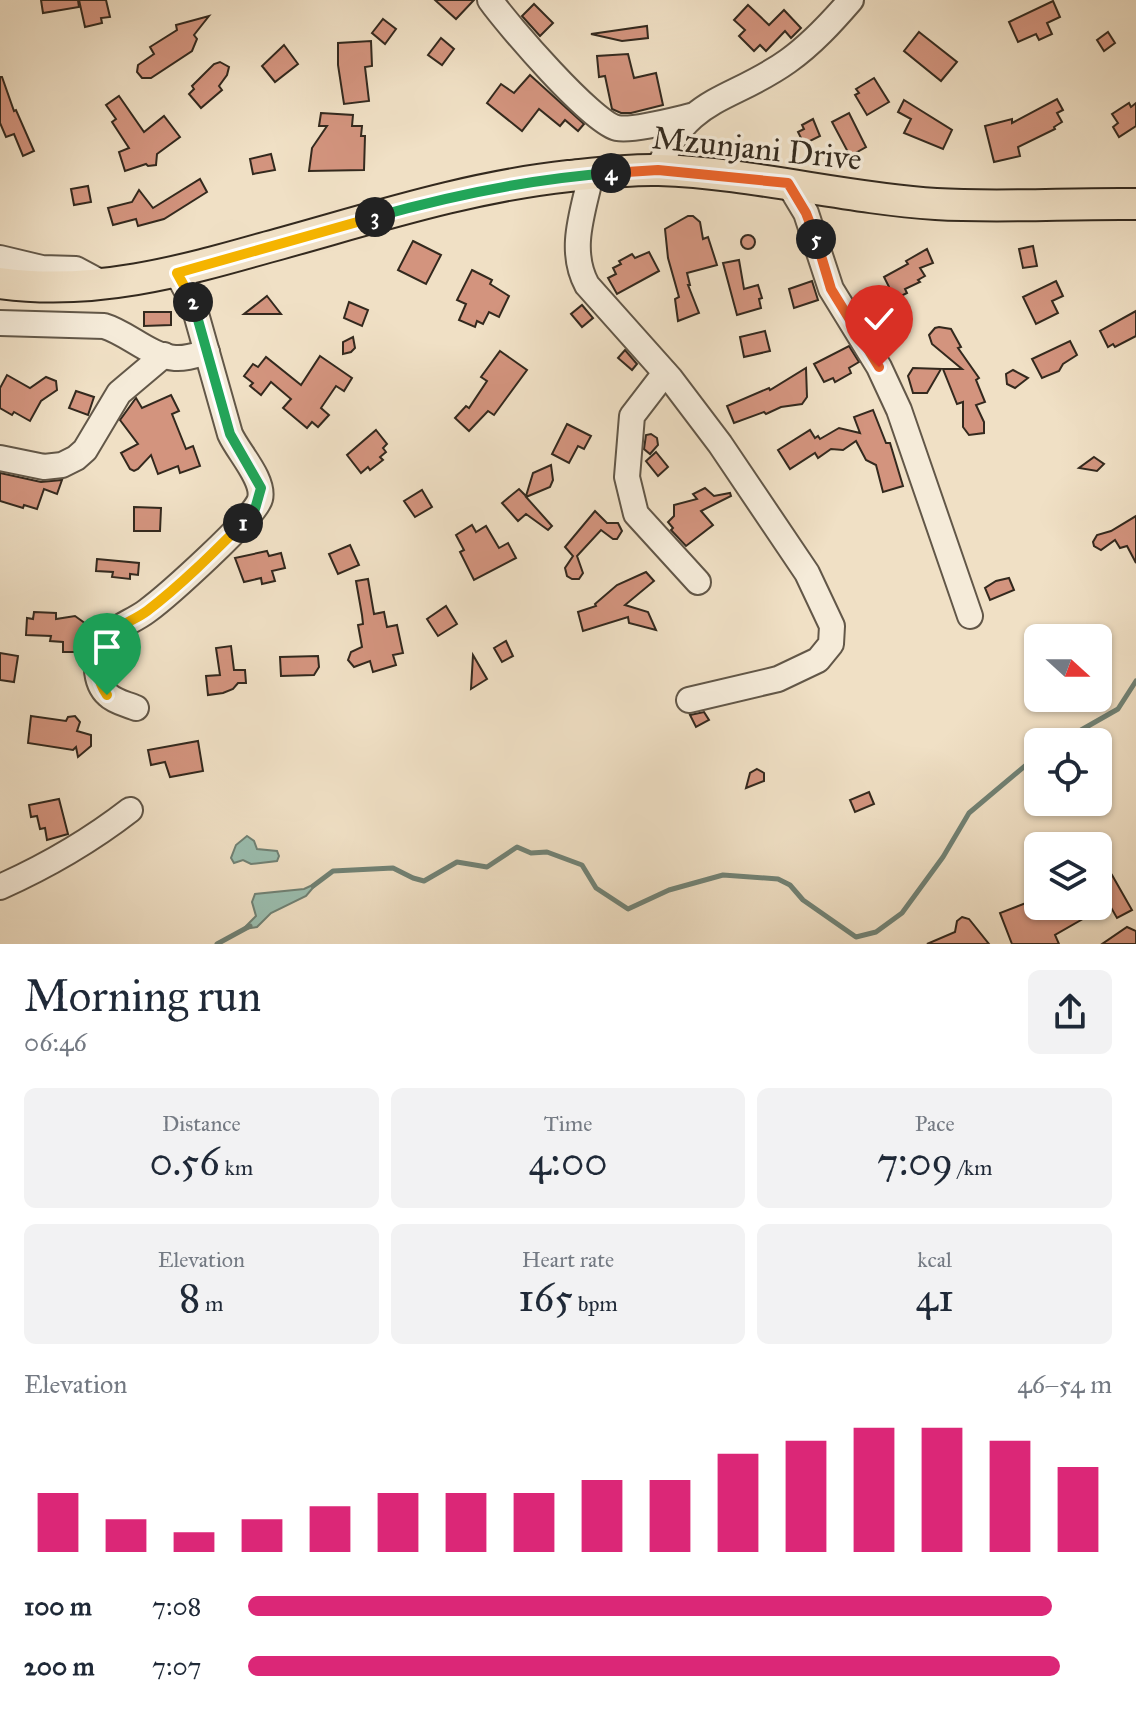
<!DOCTYPE html>
<meta charset="utf-8">
<style>
body{margin:0;font-family:"IM FELL Great Primer",serif;background:#f2f2f3;color:#1f2937;height:100vh;display:flex;flex-direction:column;font-size:30px;white-space:nowrap}
*{box-sizing:border-box;margin:0}
p{font-size:26px;color:#747a83}
.icon{flex:none;width:44px;height:44px;fill:none;stroke:currentColor;stroke-width:2;stroke-linecap:round;stroke-linejoin:round}
.map{position:relative;height:944px;overflow:hidden}
.sheet{display:flex;flex-direction:column;background:#fff;flex:1}
.sheet>*{flex:none}
.needle{width:52px;rotate:111deg}
.fabs{position:absolute;left:1024px;top:624px;display:grid;gap:16px}
.fabs a{display:grid;place-items:center;width:88px;height:88px;border-radius:12px;background:#fff;box-shadow:0 2px 6px #0004;font-size:40px}
.pin{position:absolute;display:grid;place-items:center;width:68px;height:68px;color:#fff;margin:-82px -34px;border-radius:50% 50% 50% 0;rotate:-45deg;box-shadow:0 0 8px #0007}
.pin .icon{rotate:45deg}
.km{position:absolute;width:40px;height:40px;margin:-20px;border-radius:50%;background:#222;color:#fff;font-size:22px;line-height:40px;text-align:center}
.round{display:grid;place-items:center;flex:none;width:84px;height:84px;border-radius:12px;background:#f2f2f3}
.head{display:flex;align-items:center;justify-content:space-between;height:136px;padding:0 24px}
h1{font-size:44px;font-weight:600;line-height:60px}
.stats{display:grid;grid-template-columns:repeat(3,1fr);gap:12px;height:136px;padding:8px 24px}
.stats div{display:grid;align-content:center;border-radius:12px;background:#f2f2f3;text-align:center}
.stats b{font-size:40px;font-weight:600}
.stats small{font-size:22px;font-weight:400}
.stats p{font-size:22px}
.chart{height:224px;padding:16px 24px}
.chart p{display:flex;justify-content:space-between}
.chart svg{width:100%;height:144px;margin-top:8px;stroke:#db2777;stroke-width:6}
ul{padding:0 24px;list-style:none;font-size:26px}
li{display:grid;grid-template-columns:128px 96px 1fr;align-items:center;height:60px}
li i{height:20px;border-radius:10px;background:#db2777}
.map>svg:first-child{display:block}
.water{fill:#9bbeaf;stroke:#718275;stroke-width:2}
.lines{fill:none;stroke-linecap:round;stroke-linejoin:round}
.stream{stroke:#718275;stroke-width:5}
.building{fill:#d3947e;stroke:#33291e;stroke-width:2}
.minor-casing{stroke:#625748;stroke-width:28}
.major-casing{stroke:#33291e;stroke-width:34}
.minor{stroke:#f5ebd9;stroke-width:24}
.major{stroke:#f0e0c5;stroke-width:30}
.split-1-casing{stroke:#fff;stroke-width:16}
.split-2-casing{stroke:#fff;stroke-width:16}
.split-3-casing{stroke:#fff;stroke-width:16}
.split-4-casing{stroke:#fff;stroke-width:16}
.split-5-casing{stroke:#fff;stroke-width:16}
.split-6-casing{stroke:#fff;stroke-width:16}
.split-1{stroke:#f5b400;stroke-width:10}
.split-2{stroke:#22a559;stroke-width:10}
.split-3{stroke:#f5b400;stroke-width:10}
.split-4{stroke:#22a559;stroke-width:10}
.split-5{stroke:#f0652b;stroke-width:10}
.split-6{stroke:#f0652b;stroke-width:10}
.labels{text-anchor:middle;stroke-width:7;stroke-linejoin:round;paint-order:stroke}
.street-label{font-size:32px;fill:#33291e;stroke:#f5ebd9}
</style>
<div class="map">
<svg width="1136" height="944" viewBox="0 0 1136 944">
<rect width="100%" height="100%" fill="#f0e0c5"/>
<filter id="stains"><feTurbulence type="fractalNoise" baseFrequency=".0025" numOctaves="4"/><feColorMatrix values="0 0 0 0 .2 0 0 0 0 .09 0 0 0 0 .02 0 0 0 .5 -.17"/></filter>
<radialGradient id="worn" r=".72"><stop offset=".6" stop-color="#630" stop-opacity="0"/><stop offset="1" stop-color="#630" stop-opacity=".3"/></radialGradient>
<g class="water">
<path d="M247,836L254,841L257,849L277,851L279,856L277,861L251,864L243,860L234,863L231,858L236,845Z"/>
<path d="M317,883L306,896L271,913L257,927L243,929L256,916L252,902L255,894L304,889Z"/>
</g>
<g class="lines">
<g class="stream">
<path d="M1060,742L1118,709L1136,681"/>
<path d="M313,886L333,871L393,868L413,878L424,881L457,862L487,867L517,847L531,853L547,852L582,865L596,888L628,909L669,890L723,875L778,879L790,885L803,900L856,937L876,932L902,913L943,857L969,813L1038,755"/>
<path d="M217,944L250,926"/>
</g>
</g>
<g class="building">
<path d="M41,0H78L79,7L43,13Z"/>
<path d="M79,0H106L110,17L101,18L102,23L85,27Z"/>
<path d="M435,0H474L456,19Z"/>
<path d="M1053,1L1060,17L1047,23L1052,34L1039,40L1036,34L1018,42L1009,22Z"/>
<path d="M534,4L553,23L540,36L522,16Z"/>
<path d="M748,5L769,25L784,10L801,28L791,38L785,31L766,51L760,45L754,51L739,36L745,30L734,20Z"/>
<path d="M209,16L194,35L197,39L192,51L151,78H142L137,72L138,65L154,54L150,47L177,30L176,25Z"/>
<path d="M383,19L396,29L385,44L372,33Z"/>
<path d="M647,26L648,38L622,41L591,34Z"/>
<path d="M919,32L957,62L941,81L904,51Z"/>
<path d="M1108,32L1115,43L1104,51L1097,40Z"/>
<path d="M441,38L454,49L442,65L428,55Z"/>
<path d="M371,41L372,66L365,67L369,101L344,104L338,65V43Z"/>
<path d="M284,45L298,64L275,82L262,66Z"/>
<path d="M628,54L634,78L656,73L663,105L631,113H621L612,109L605,76L599,77L597,56Z"/>
<path d="M220,62L229,67L227,75L219,86L222,90L201,108L189,94L194,89L192,86L214,64Z"/>
<path d="M530,75L584,124L578,131L565,120L560,126L539,109L522,131L487,103L501,84L514,93Z"/>
<path d="M0,77H2L14,111L16,110L34,151L23,156L14,134L6,137L0,123Z"/>
<path d="M874,78L889,102L867,115L855,95L859,93L856,89Z"/>
<path d="M119,96L144,132L164,116L180,137L157,154L156,165L148,166L146,164L125,171L119,152L129,148L112,122L116,119L106,105Z"/>
<path d="M1057,99L1063,110L1057,113L1062,122L1054,127L1055,129L1018,147L1020,156L994,162L985,126L1012,119V123Z"/>
<path d="M904,100L952,130L943,149L904,133L911,119L898,112Z"/>
<path d="M1129,103L1131,107L1136,103V126L1119,137L1113,127L1118,123L1112,114Z"/>
<path d="M321,113L353,115L352,126H362L361,136H365L364,170L309,171L312,148L327,126H319Z"/>
<path d="M849,113L866,147L850,156L832,122Z"/>
<path d="M813,119L820,136L804,144L798,132L804,129L802,125Z"/>
<path d="M271,154L275,170L253,174L250,159Z"/>
<path d="M200,179L207,192L164,219L138,226L136,219L113,225L108,208L132,202L139,190L153,208Z"/>
<path d="M88,186L91,202L74,205L71,189Z"/>
<path d="M688,216H693L700,222L703,239L708,237L717,265L687,273L690,285H688L699,313L678,321L675,299L679,297L668,258L665,229Z"/>
<circle cx="748" cy="242" r="7"/>
<path d="M413,241L441,255L426,284L398,270Z"/>
<path d="M1033,246L1037,266L1023,268L1019,249Z"/>
<path d="M927,249L933,263L920,268L925,276L918,280L920,282L905,289L907,293L895,299L884,277L908,264L906,261Z"/>
<path d="M649,252L659,271L617,294L608,278L616,274L613,268L621,264L619,261L632,254L635,258Z"/>
<path d="M739,260L744,289L758,285L762,298L759,299L761,308L737,315L723,263Z"/>
<path d="M472,270L492,280L490,284L509,296L499,317L489,312L483,324L477,321L475,327L459,320L466,304L457,300Z"/>
<path d="M812,281L818,300L794,308L789,289Z"/>
<path d="M1056,281L1063,296L1052,301L1058,313L1036,324L1023,297Z"/>
<path d="M267,296L281,314H244Z"/>
<path d="M349,302L368,310L362,326L344,318Z"/>
<path d="M582,305L593,318L582,327L571,314Z"/>
<path d="M1136,311V336L1115,347L1113,344L1108,347L1100,331Z"/>
<path d="M144,312H171V325L144,326Z"/>
<path d="M939,327L951,329L961,347L958,348L979,378L976,380L985,402L976,405L984,422V433L969,435L963,427V402L957,404L943,369H962L932,344L929,335L935,328Z"/>
<path d="M765,331L770,351L744,357L740,337Z"/>
<path d="M353,337L355,348L351,352L343,354V342Z"/>
<path d="M1070,341L1077,355L1063,364L1059,371L1042,378L1032,359Z"/>
<path d="M849,346L859,362L849,368L851,373L835,382L833,378L824,382L814,364Z"/>
<path d="M625,350L637,364L632,370L618,358Z"/>
<path d="M500,351L527,370L494,415L488,411L469,431L455,418L466,406L469,408L487,381L481,377Z"/>
<path d="M320,356L352,378L344,391L336,386L321,408L329,415L318,427L312,422L307,428L283,408L291,399L271,382L261,395L250,386L253,383L244,376L253,364L258,367L266,357L301,385Z"/>
<path d="M806,368L807,397L802,404L781,407L766,414L764,412L734,423L727,406L769,388L770,390Z"/>
<path d="M913,368L941,369L927,393H913L908,376Z"/>
<path d="M1013,370L1028,378L1015,388L1007,384L1006,374Z"/>
<path d="M7,375L30,388L46,377L56,381L57,390L41,401L30,421L14,412L12,415L0,408V388Z"/>
<path d="M76,391L94,397L88,415L69,408Z"/>
<path d="M171,395L179,411L172,414L186,449L193,446L200,466L180,473L178,466L158,474L151,455L138,469L134,471L130,469L121,453L138,444L120,420L136,398L142,408Z"/>
<path d="M873,410L886,443H890L903,486L883,492L876,465L866,460L856,441L843,450L831,449L818,458L815,453L790,469L778,450L810,430L815,438L818,436L820,439L839,428L860,433L854,417Z"/>
<path d="M567,424L591,436L584,449L578,446L569,463L552,454Z"/>
<path d="M376,430L387,444L383,448L386,452L380,457L383,460L370,470L368,467L361,473L347,455Z"/>
<path d="M651,434L657,438L658,445L650,454L644,449L646,435Z"/>
<path d="M656,452L668,467L658,476L646,461Z"/>
<path d="M1094,457L1104,464L1097,471L1079,468Z"/>
<path d="M551,465L553,480L550,487L526,497L552,526L548,530L526,514L518,521L502,503L519,489L526,496L533,473Z"/>
<path d="M0,473L41,482L62,480L57,494L44,489L37,509L24,505L23,508L0,501Z"/>
<path d="M705,488L714,496L730,493L731,496L701,511L713,525L686,546L671,530L673,528L668,522L674,516V505L697,499L693,494Z"/>
<path d="M422,490L432,507L415,517L404,501Z"/>
<path d="M134,507L161,508L160,531H134Z"/>
<path d="M595,511L607,523H618L622,531L617,539H613L601,530L577,556L583,573L579,579H572L567,576L565,568L573,556L565,547Z"/>
<path d="M1136,516V563L1127,546L1120,548L1115,540L1101,550L1094,546L1093,542L1097,535L1111,531Z"/>
<path d="M472,525L476,532L486,526L499,548L508,543L516,558L474,580L460,552L464,550L456,535Z"/>
<path d="M350,545L359,565L338,574L329,554Z"/>
<path d="M267,551L269,556L281,553L285,568L272,571L275,581L262,584L261,578L244,582L235,558Z"/>
<path d="M97,559L139,563L138,575L130,574V579L112,577L113,572L96,571Z"/>
<path d="M646,572L654,581L625,605L648,612L656,630L629,623L628,617L583,631L578,612L596,606L595,604L617,585Z"/>
<path d="M1009,578L1014,590L990,600L985,588L996,581Z"/>
<path d="M368,579L374,614L384,612L387,627L397,625L403,653L393,655L396,665L373,672L370,661L354,667L348,660L351,652L362,647L358,625L363,624L362,615L356,581Z"/>
<path d="M446,606L457,624L438,636L427,619Z"/>
<path d="M34,612L56,613V619L75,616L93,629L84,633L83,652H63V642L50,641L51,636L26,635L27,618L33,619Z"/>
<path d="M506,641L513,656L502,662L494,648Z"/>
<path d="M231,646L234,670H245L246,683H238L233,689L223,693L208,695L206,676L220,675L216,648Z"/>
<path d="M0,653L18,656L14,682L0,680Z"/>
<path d="M473,655L487,679L471,689Z"/>
<path d="M318,656L319,667L314,675L281,676L280,657Z"/>
<path d="M704,712L709,720L696,727L690,715Z"/>
<path d="M31,716L66,721L68,717L75,716L80,722L77,731L91,735V746L78,757L76,747L73,750L28,743Z"/>
<path d="M198,741L203,771L170,777L165,762L151,765L148,750Z"/>
<path d="M757,769L764,773V781L746,788L750,773Z"/>
<path d="M869,792L874,804L855,812L850,800Z"/>
<path d="M59,799L68,834L47,840L45,828L40,829L37,816L31,817L29,805Z"/>
<path d="M1112,875L1132,910L1117,918L1109,904L1055,935L1059,944H1012L1000,913L1026,903L1037,876L1038,906H1098V884Z"/>
<path d="M962,917L969,919L989,944H927L955,932L957,921Z"/>
<path d="M1127,927L1136,931V944H1102Z"/>
</g>
<g class="lines">
<g class="minor-casing">
<g id="minor">
<path d="M490,0C507,24 592,123 617,128C633,131 674,120 691,116"/>
<path d="M658,170C687,95 731,102 788,61C812,44 832,22 851,0"/>
<path d="M591,175C583,212 568,250 587,285L670,378L720,444L807,573L832,626L831,644L818,660L778,679L689,700"/>
<path d="M788,183L806,213L831,289L879,367L899,410L970,616"/>
<path d="M0,258L42,268L76,269L104,284"/>
<path d="M0,323L104,326C128,333 149,356 175,358C186,359 197,355 207,352"/>
<path d="M665,373L632,416L627,477L636,514L698,582"/>
<path d="M0,458L44,467L62,465L76,458L85,450L119,393L164,355"/>
<path d="M136,708C127,704 115,702 108,695C94,683 93,652 105,638C117,626 134,621 147,611C166,597 256,517 260,499C265,480 238,452 230,434L193,303L177,273"/>
<path d="M0,887C47,866 90,841 130,810"/>
</g>
</g>
<g class="major-casing">
<path id="major" d="M0,283C93,296 180,272 268,247C367,220 466,187 569,176C598,173 630,169 659,170C752,173 843,198 936,204C1002,208 1070,203 1136,204"/>
</g>
<use href="#minor" class="minor"/>
<use href="#major" class="major"/>
</g>
<g class="lines">
<g class="split-1-casing">
<path id="split-1" d="M107,695C97,681 93,658 102,642C112,627 134,621 147,611C181,585 213,553 243,523"/>
</g>
<g class="split-2-casing">
<path id="split-2" d="M193,302L230,434L261,488L255,509L243,523"/>
</g>
<g class="split-3-casing">
<path id="split-3" d="M193,302L177,273L375,217"/>
</g>
<g class="split-4-casing">
<path id="split-4" d="M375,217C453,195 531,179 611,173"/>
</g>
<g class="split-5-casing">
<path id="split-5" d="M611,173L658,170L788,183L806,213L816,239"/>
</g>
<g class="split-6-casing">
<path id="split-6" d="M816,239L831,289L879,367"/>
</g>
<use href="#split-1" class="split-1"/>
<use href="#split-2" class="split-2"/>
<use href="#split-3" class="split-3"/>
<use href="#split-4" class="split-4"/>
<use href="#split-5" class="split-5"/>
<use href="#split-6" class="split-6"/>
</g>
<g class="labels">
<g class="street-label">
<text transform="translate(757 148) rotate(6)" y="11">Mzunjani Drive</text>
</g>
</g>
<rect width="100%" height="100%" filter="url(#stains)"/>
<rect width="100%" height="100%" fill="url(#worn)"/>
</svg>
<div class="fabs">
<a><svg class="needle" viewBox="-14 -14 28 28"><path d="M0-13l5 13h-10z" fill="#e53935"/><path d="M0 13l5-13h-10z" fill="#747a83"/></svg></a>
<a><svg class="icon" aria-label="locate" viewBox="0 0 24 24"><circle cx="12" cy="12" r="6"/><path d="M12 2v4M12 18v4M2 12h4M18 12h4"/></svg></a>
<a><svg class="icon" aria-label="layers" viewBox="0 0 24 24"><path d="M12 4l9 5-9 5-9-5zM3 14l9 5 9-5"/></svg></a>
</div>
<div class="pin" style="left:107px;top:695px;background:#1e9e55"><svg class="icon" aria-label="arrive" viewBox="0 0 24 24"><path d="M6 21V4h12l-3 4 3 4H6"/></svg></div>
<div class="pin" style="left:879px;top:367px;background:#d93025"><svg class="icon" aria-label="check" viewBox="0 0 24 24"><path d="M5 12l5 5 9-10"/></svg></div>
<b class="km" style="left:243px;top:523px">1</b>
<b class="km" style="left:193px;top:302px">2</b>
<b class="km" style="left:375px;top:217px">3</b>
<b class="km" style="left:611px;top:173px">4</b>
<b class="km" style="left:816px;top:239px">5</b>
</div>
<section class="sheet">
<div class="head"><div><h1>Morning run</h1><p>06:46</p></div><a class="round"><svg class="icon" aria-label="share" viewBox="0 0 24 24"><path d="M12 15V3M7 8l5-5 5 5M5 13v7h14v-7"/></svg></a></div>
<div class="stats">
<div><p>Distance</p><b>0.56<small> km</small></b></div>
<div><p>Time</p><b>4:00</b></div>
<div><p>Pace</p><b>7:09<small> /km</small></b></div>
</div>
<div class="stats">
<div><p>Elevation</p><b>8<small> m</small></b></div>
<div><p>Heart rate</p><b>165<small> bpm</small></b></div>
<div><p>kcal</p><b>41</b></div>
</div>
<div class="chart"><p><span>Elevation</span>46–54 m</p>
<svg viewBox="0 0 160 44" preserveAspectRatio="none"><path d="M5 44V26M15 44V34M25 44V38M35 44V34M45 44V30M55 44V26M65 44V26M75 44V26M85 44V22M95 44V22M105 44V14M115 44V10M125 44V6M135 44V6M145 44V10M155 44V18"/></svg>
</div>
<ul>
<li><b>100 m</b>7:08<i style="width:93%"></i></li>
<li><b>200 m</b>7:07<i style="width:94%"></i></li>
</ul>
</section>
